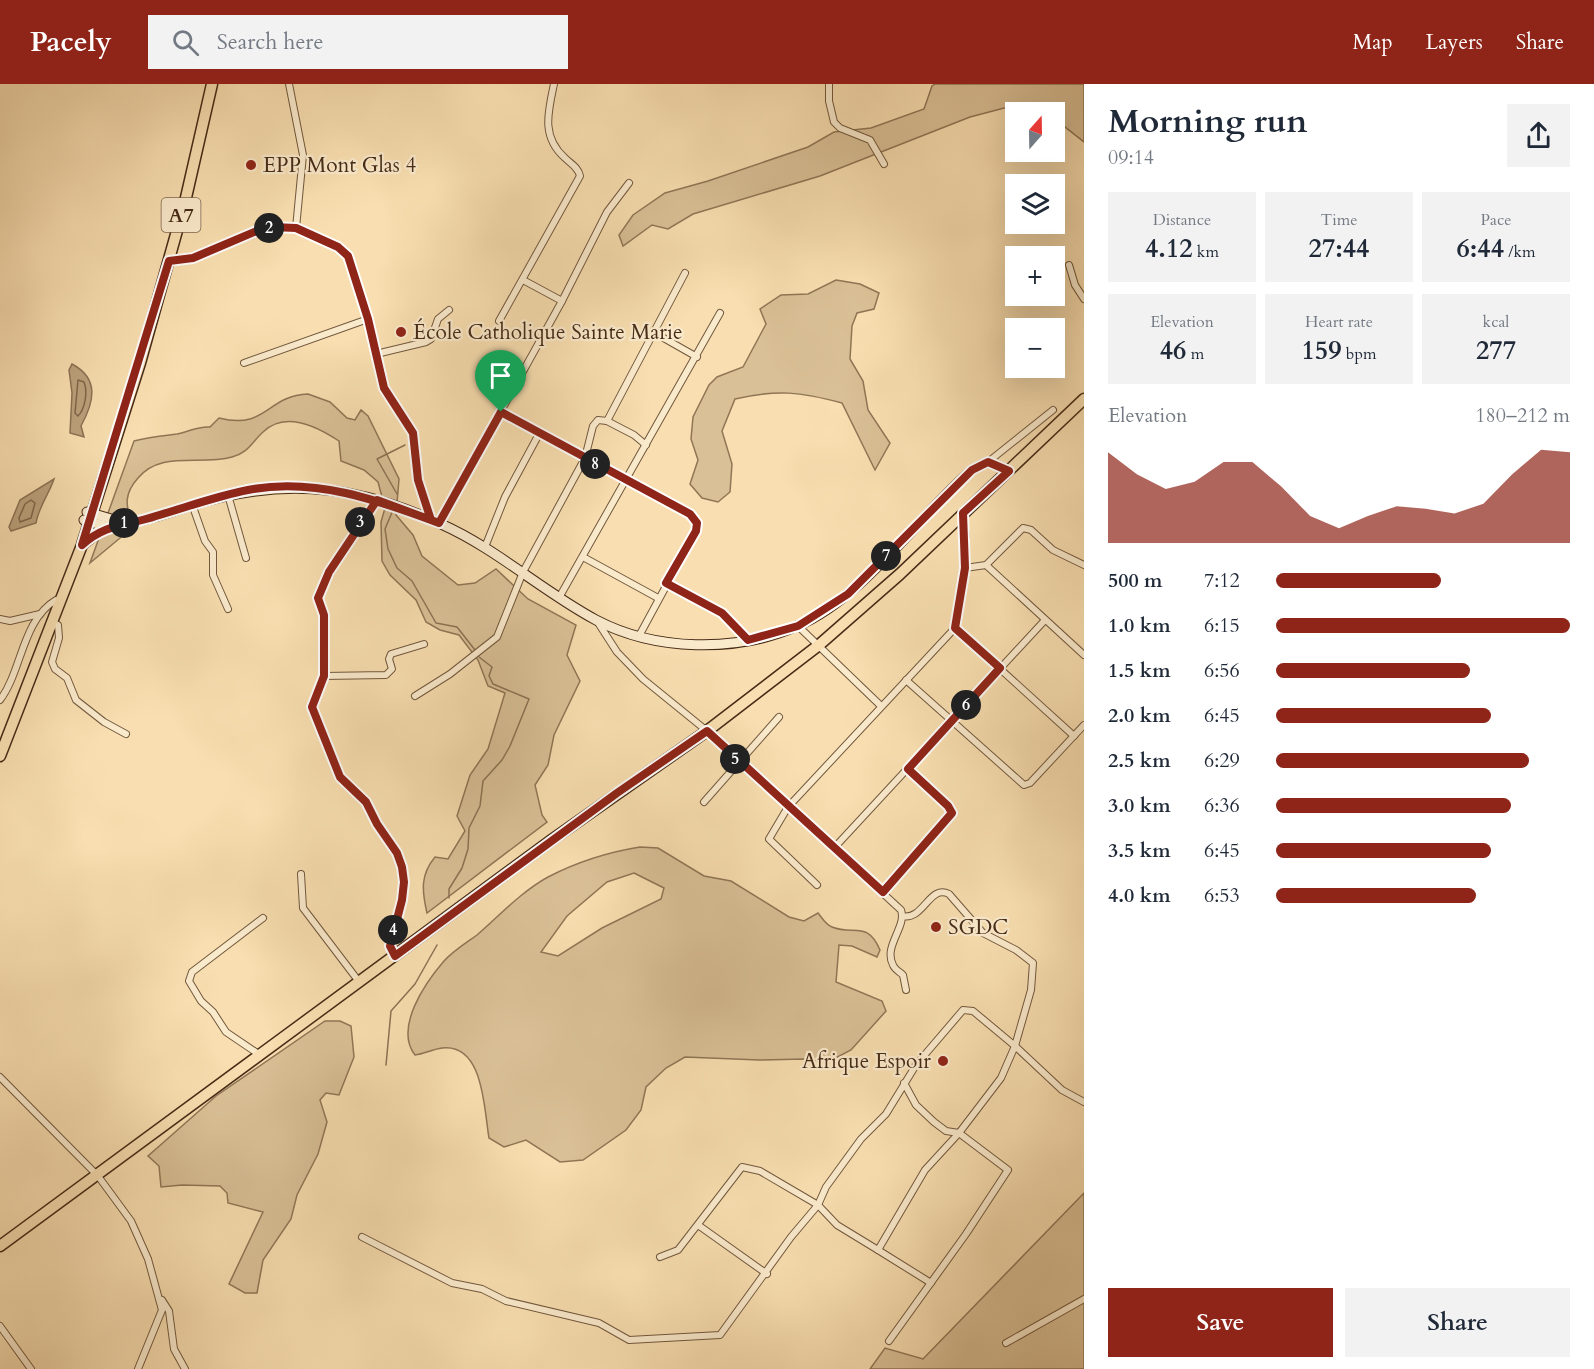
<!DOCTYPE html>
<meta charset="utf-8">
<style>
body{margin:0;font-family:Cardo,serif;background:#f2f2f3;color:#1f2937;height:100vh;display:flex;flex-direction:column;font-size:22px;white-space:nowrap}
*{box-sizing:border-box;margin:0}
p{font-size:20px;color:#747a83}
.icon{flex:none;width:33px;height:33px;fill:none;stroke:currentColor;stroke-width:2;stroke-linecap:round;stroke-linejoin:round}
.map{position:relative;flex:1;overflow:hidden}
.panel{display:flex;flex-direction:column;background:#fff;width:510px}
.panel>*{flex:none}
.needle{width:39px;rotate:20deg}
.fabs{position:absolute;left:1005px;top:18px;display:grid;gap:12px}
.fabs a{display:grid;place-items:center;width:60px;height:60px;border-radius:0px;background:#fff;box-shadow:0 6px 24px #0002;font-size:30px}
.pin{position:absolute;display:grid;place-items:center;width:51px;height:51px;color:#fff;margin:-62px -26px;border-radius:50% 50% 50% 0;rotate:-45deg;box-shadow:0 0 6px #0007}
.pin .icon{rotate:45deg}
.km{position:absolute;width:30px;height:30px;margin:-15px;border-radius:50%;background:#222;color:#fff;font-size:16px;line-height:30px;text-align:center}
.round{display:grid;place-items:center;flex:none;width:63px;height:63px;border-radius:0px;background:#f2f2f3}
.summary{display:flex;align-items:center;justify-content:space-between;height:102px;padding:0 24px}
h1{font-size:33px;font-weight:800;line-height:45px}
.metrics{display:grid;grid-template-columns:repeat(3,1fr);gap:9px;height:102px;padding:6px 24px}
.metrics div{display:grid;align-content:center;border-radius:0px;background:#f2f2f3;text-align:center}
.metrics b{font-size:26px;font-weight:800}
.metrics small{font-size:16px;font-weight:400}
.metrics p{font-size:16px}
.chart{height:168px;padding:12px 24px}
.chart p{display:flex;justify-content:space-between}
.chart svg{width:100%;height:108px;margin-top:6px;fill:#8f2418;opacity:.7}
.button{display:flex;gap:12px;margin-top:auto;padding:12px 24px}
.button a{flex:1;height:69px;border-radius:0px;background:#8f2418;color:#fff;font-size:24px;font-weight:800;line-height:69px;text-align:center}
.button a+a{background:#f2f2f3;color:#1f2937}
ul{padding:0 24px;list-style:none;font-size:20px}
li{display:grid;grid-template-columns:96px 72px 1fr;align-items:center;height:45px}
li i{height:15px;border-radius:8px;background:#8f2418}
header{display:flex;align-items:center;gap:36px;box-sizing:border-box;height:84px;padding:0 30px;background:#8f2418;color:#fff}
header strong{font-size:28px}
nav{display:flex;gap:33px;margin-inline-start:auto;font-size:21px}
.search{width:420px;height:54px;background:#f2f2f3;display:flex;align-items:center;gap:15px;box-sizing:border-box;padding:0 21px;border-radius:0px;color:#747a83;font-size:22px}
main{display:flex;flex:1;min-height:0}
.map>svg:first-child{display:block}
.green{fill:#dac096;stroke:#907656;stroke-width:1.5;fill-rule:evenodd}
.water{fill:#bba17c;stroke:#8c7254;stroke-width:1.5}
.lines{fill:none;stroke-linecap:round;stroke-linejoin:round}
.shore{stroke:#80664a;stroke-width:1.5}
.stream{stroke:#8c7254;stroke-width:1.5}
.street-casing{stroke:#72583d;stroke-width:8}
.secondary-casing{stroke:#462b17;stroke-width:11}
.primary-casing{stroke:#462b17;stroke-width:13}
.street{stroke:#faeacc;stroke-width:6}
.secondary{stroke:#faeacc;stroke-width:9}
.primary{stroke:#f8deb0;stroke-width:10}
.route-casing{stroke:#fff;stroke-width:12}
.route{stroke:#8f2418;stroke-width:8}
.poi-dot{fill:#8f2418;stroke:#faeacc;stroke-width:2}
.labels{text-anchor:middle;stroke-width:4.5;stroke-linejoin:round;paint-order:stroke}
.shield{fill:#faeacc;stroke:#7c644d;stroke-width:1.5}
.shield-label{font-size:20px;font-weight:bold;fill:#462b17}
.poi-label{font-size:21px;fill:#462b17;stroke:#faeacc;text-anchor:start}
</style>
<header>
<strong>Pacely</strong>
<div class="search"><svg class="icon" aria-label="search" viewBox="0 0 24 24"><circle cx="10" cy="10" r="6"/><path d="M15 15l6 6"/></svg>Search here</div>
<nav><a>Map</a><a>Layers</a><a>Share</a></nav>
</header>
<main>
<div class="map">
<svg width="1084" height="1285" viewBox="0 0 1084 1285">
<rect width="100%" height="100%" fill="#f8deb0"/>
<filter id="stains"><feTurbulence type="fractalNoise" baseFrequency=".00333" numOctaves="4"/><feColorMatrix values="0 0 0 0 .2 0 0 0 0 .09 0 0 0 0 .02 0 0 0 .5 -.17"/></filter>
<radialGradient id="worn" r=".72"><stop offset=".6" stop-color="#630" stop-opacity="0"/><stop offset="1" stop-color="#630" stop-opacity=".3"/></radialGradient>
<g class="green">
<path d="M935,0H1084V58L1055,35L1054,28H1027L1008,23L970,33L820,92L693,130L668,145L652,141L623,162L619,151L633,131L665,109L708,97L808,63L834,48L871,44L924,25L932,2Z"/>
<path d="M836,196L860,200L879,209L874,225L857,229L852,242L850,275L863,297L868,326L890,359L875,386L842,319C801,308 777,305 735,315L722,347L732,380L730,408L718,418L702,414L690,400L698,376L691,355L693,333L709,301L717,293L743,283L766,240L760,225L781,211L808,210Z"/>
<path d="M308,310L330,318L347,334L355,336L361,326L368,332L399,395L396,431L413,451L422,472L458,501L475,499L496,485L528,515L576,541L567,571L580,597L554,651L548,681L535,701L542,731L547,738L427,829C422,807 420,791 435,773L448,775L465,747L457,732L470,691L488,665L505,609L488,602L478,576L459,551L440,546L426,538L416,516L390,491L382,477L381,438L385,424L378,398L364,386L341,377L339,357C318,343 285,326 263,348C252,358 248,369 232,373C199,382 161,366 138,394C122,412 127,423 132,444L90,479L134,357C149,353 162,352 177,350C189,348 197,342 210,343L219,334C267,346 266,312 308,310Z"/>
<path d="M640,763L658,764L704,792L731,797L789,833L804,837L818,829C822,834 826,841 832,843C854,852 867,836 880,866L877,873L852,862L839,861L836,898L882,917L886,927L851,966L828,978L804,975L759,976L685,973L666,984L646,1003L641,1026L626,1046L583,1076L560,1078L526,1056L504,1063L489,1054C484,1026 484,959 442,964C433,965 424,970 415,971C394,944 425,899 444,877C453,867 466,859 477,851C500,831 521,808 548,793C577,778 609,768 640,763ZM634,789L664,804L661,815L602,844L558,872L541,868L567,832L607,798Z"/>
<path d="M325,937H340L351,942L354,973L339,1011L326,1009L320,1016L327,1038L318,1070L297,1111L291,1135L263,1176L257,1209H245L229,1200L263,1128L228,1119L227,1109L220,1102L182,1101L161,1103L159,1082L148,1072L216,1012Z"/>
<path d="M1084,1109V1285H870L885,1264L923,1275Z"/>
</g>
<g class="water">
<path d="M72,280C100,295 94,318 81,342L84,353L70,349L72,309L69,286Z"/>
<path d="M54,395C49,410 39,422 36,439L11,447L9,443L20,416Z"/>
</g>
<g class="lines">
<g class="shore">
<path d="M78,296L84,298C88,308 85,325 78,332L75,329Z"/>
<path d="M31,416L35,419L31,434L20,438L19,434L25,420Z"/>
</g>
<g class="stream">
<path d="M397,410L377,375L405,361"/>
<path d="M393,426L385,445L388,465L397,484L412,497L436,539L457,543L475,566"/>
<path d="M449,814V805L462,784L468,765L469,744L480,722L483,697L502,676L510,662L529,615L493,600L489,592L492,583L479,573"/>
<path d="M386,981L391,927L415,900L437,861"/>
</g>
<g class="street-casing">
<g id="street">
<path d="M289,0L303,71L296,144"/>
<path d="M829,0V17L834,38L840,44L870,56L884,80"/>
<path d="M169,177L193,173L273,143L296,144L338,163L348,173L368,235L384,304L413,349L418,396L431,436"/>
<path d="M1069,181L1075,201L1084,215"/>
<path d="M523,196L562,217"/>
<path d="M499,237L580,92C578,83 571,80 565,74C541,53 548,28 554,0"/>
<path d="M653,248L697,273"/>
<path d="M376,270L426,258L431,255L438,235L449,226"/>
<path d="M244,279L368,235"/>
<path d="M501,328L690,430L697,439L696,447L639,552"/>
<path d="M607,337L634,351L646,361"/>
<path d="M988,378L1053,326"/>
<path d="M228,411L246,474"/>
<path d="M377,416L367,428L319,508L318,514L324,531V592L312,623L340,693L366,718L377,740L397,769L402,783L404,798L402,816L391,857L395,872"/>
<path d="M192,420L205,457L213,468V491L228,525"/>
<path d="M439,439L562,217L607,128L629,99"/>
<path d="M485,463L505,413L539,350"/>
<path d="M583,473L658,514"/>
<path d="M986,481L1023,444L1031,446L1053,466L1084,481"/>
<path d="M965,484L986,481L1084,571"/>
<path d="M666,499L722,529L748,557"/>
<path d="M560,512L720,229"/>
<path d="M0,535L10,537L40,530"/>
<path d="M597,537L617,568L643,595L707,647L901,826C907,843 883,862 893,881C895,886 900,888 903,891L906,906"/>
<path d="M51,538L58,541L59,554L52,578L55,585L67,594L76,616L104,638L126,650"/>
<path d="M798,542L880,621"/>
<path d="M955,544L1074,652"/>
<path d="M324,592L386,591L392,585L389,575L391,570L424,560"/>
<path d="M906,596L1024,701L1030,699L1084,641"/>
<path d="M415,612L450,590L497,553L523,488L585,374L593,342L598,336L607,337L685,189"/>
<path d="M0,616C22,587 22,536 56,516"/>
<path d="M704,718L779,633"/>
<path d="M835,763L1045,536"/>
<path d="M301,790L303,824L360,899"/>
<path d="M817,801L769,755L788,723L955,544L965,484L966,453L963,430"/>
<path d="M883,808L952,729L948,722L908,685"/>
<path d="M260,971L226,948L213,928L201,917L189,897L192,888L263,834"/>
<path d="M0,993L98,1092L131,1137L148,1175L162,1226L138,1285"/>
<path d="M698,1141L767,1190"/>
<path d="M362,1153L452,1199L482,1205L506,1217L599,1239L629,1256L720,1251L791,1153L818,1121L826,1103L861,1055L886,1030L916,981L963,926L973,927L1015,962L1031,906L1033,879L1016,866L983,849L949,810C929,800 924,837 902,832"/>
<path d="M878,1166L931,1199"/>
<path d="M660,1173L678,1166L742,1083L760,1087L818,1121L837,1141L878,1166L925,1086L959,1049L1001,994L1015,962L1062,1006L1084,1018"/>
<path d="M162,1216L169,1227L174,1265L185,1285"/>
<path d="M0,1242L31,1285"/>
<path d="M889,1257L966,1150L1008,1086L959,1049L946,1047L934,1038L916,1021L904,999"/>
<path d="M1006,1259L1084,1215"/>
</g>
</g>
<g class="secondary-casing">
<g id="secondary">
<path d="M87,428L125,439"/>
<path d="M84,436L105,442L120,441C127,438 135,438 143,436C155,433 168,429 180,425C274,393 351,398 441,440C497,465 542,507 596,536C655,567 736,569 797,542C863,514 917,434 972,386L988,378L1009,387"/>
</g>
</g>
<g class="primary-casing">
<g id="primary">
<path d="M84,459L99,447L112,442"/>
<path d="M0,672L82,461L140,279L185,118L212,0"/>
<path d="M0,1162L553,755L707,647L819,561L900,490L1084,315"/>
</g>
</g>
<use href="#street" class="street"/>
<use href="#secondary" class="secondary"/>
<use href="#primary" class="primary"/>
</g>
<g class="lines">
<g class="route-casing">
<path id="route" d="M501,328L439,439C378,416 314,393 248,406C217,412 187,423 156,432C127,442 106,439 82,461L169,177L193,174L259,146L273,143L296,144L338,163L348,172L368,235L384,304L413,349L418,396L431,436L377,416L329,488L318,514L324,531V592L312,623L340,693L366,718L377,740L397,769L402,783L404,798L402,816L390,862L395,872L617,709L707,647L883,808L952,729L948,722L908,685L1000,584L955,544L965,484L963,429L1009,387L988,378L972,386L848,510L798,542L748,556L722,529L666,499L696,447L697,439L690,430L501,328"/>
</g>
<use href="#route" class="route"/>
</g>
<g class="poi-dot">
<circle cx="251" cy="81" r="6"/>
<circle cx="401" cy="248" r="6"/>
<circle cx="936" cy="843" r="6"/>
<circle cx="943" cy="977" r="6"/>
</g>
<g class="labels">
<rect class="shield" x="161.5" y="114" width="39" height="34" rx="4.5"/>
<g class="shield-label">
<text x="181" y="138">A7</text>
</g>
<g class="poi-label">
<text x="263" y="88">EPP Mont Glas 4</text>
<text x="413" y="255">École Catholique Sainte Marie</text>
<text x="948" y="850">SGDC</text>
<text x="931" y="984" text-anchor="end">Afrique Espoir</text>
</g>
</g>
<rect width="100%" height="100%" filter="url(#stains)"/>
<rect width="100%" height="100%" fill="url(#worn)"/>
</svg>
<div class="fabs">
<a><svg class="needle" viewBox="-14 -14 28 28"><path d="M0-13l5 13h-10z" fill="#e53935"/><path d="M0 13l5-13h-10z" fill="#747a83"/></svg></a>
<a><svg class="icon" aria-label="layers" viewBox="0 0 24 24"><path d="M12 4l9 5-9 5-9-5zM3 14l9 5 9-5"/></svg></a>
<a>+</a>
<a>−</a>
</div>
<div class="pin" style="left:501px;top:328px;background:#1e9e55"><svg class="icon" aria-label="arrive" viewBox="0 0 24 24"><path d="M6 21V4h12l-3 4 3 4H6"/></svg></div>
<b class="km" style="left:124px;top:439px">1</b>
<b class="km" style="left:269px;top:144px">2</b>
<b class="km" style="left:360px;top:438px">3</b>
<b class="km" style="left:393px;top:846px">4</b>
<b class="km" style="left:735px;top:675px">5</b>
<b class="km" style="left:966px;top:621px">6</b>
<b class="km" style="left:886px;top:472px">7</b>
<b class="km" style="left:595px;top:380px">8</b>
</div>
<section class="panel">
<div class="summary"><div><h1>Morning run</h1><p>09:14</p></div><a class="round"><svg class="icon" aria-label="share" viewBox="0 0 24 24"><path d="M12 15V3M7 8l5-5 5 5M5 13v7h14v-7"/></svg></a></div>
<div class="metrics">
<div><p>Distance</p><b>4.12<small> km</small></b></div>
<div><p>Time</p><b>27:44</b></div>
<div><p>Pace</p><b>6:44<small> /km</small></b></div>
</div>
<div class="metrics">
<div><p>Elevation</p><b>46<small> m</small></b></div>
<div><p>Heart rate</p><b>159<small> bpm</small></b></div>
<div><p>kcal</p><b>277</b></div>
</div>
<div class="chart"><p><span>Elevation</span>180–212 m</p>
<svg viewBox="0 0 160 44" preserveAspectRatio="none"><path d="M0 44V7L10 16L20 22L30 19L40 11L50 11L60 21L70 33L80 38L90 33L100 29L110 30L120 32L130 28L140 16L150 6L160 7V44z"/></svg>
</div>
<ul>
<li><b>500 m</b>7:12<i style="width:56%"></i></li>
<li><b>1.0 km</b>6:15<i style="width:100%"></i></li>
<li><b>1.5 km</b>6:56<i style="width:66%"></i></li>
<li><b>2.0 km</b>6:45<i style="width:73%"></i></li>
<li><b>2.5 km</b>6:29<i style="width:86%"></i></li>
<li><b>3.0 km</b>6:36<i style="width:80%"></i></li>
<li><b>3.5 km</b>6:45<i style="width:73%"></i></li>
<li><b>4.0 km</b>6:53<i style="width:68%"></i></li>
</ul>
<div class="button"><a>Save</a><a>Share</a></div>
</section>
</main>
